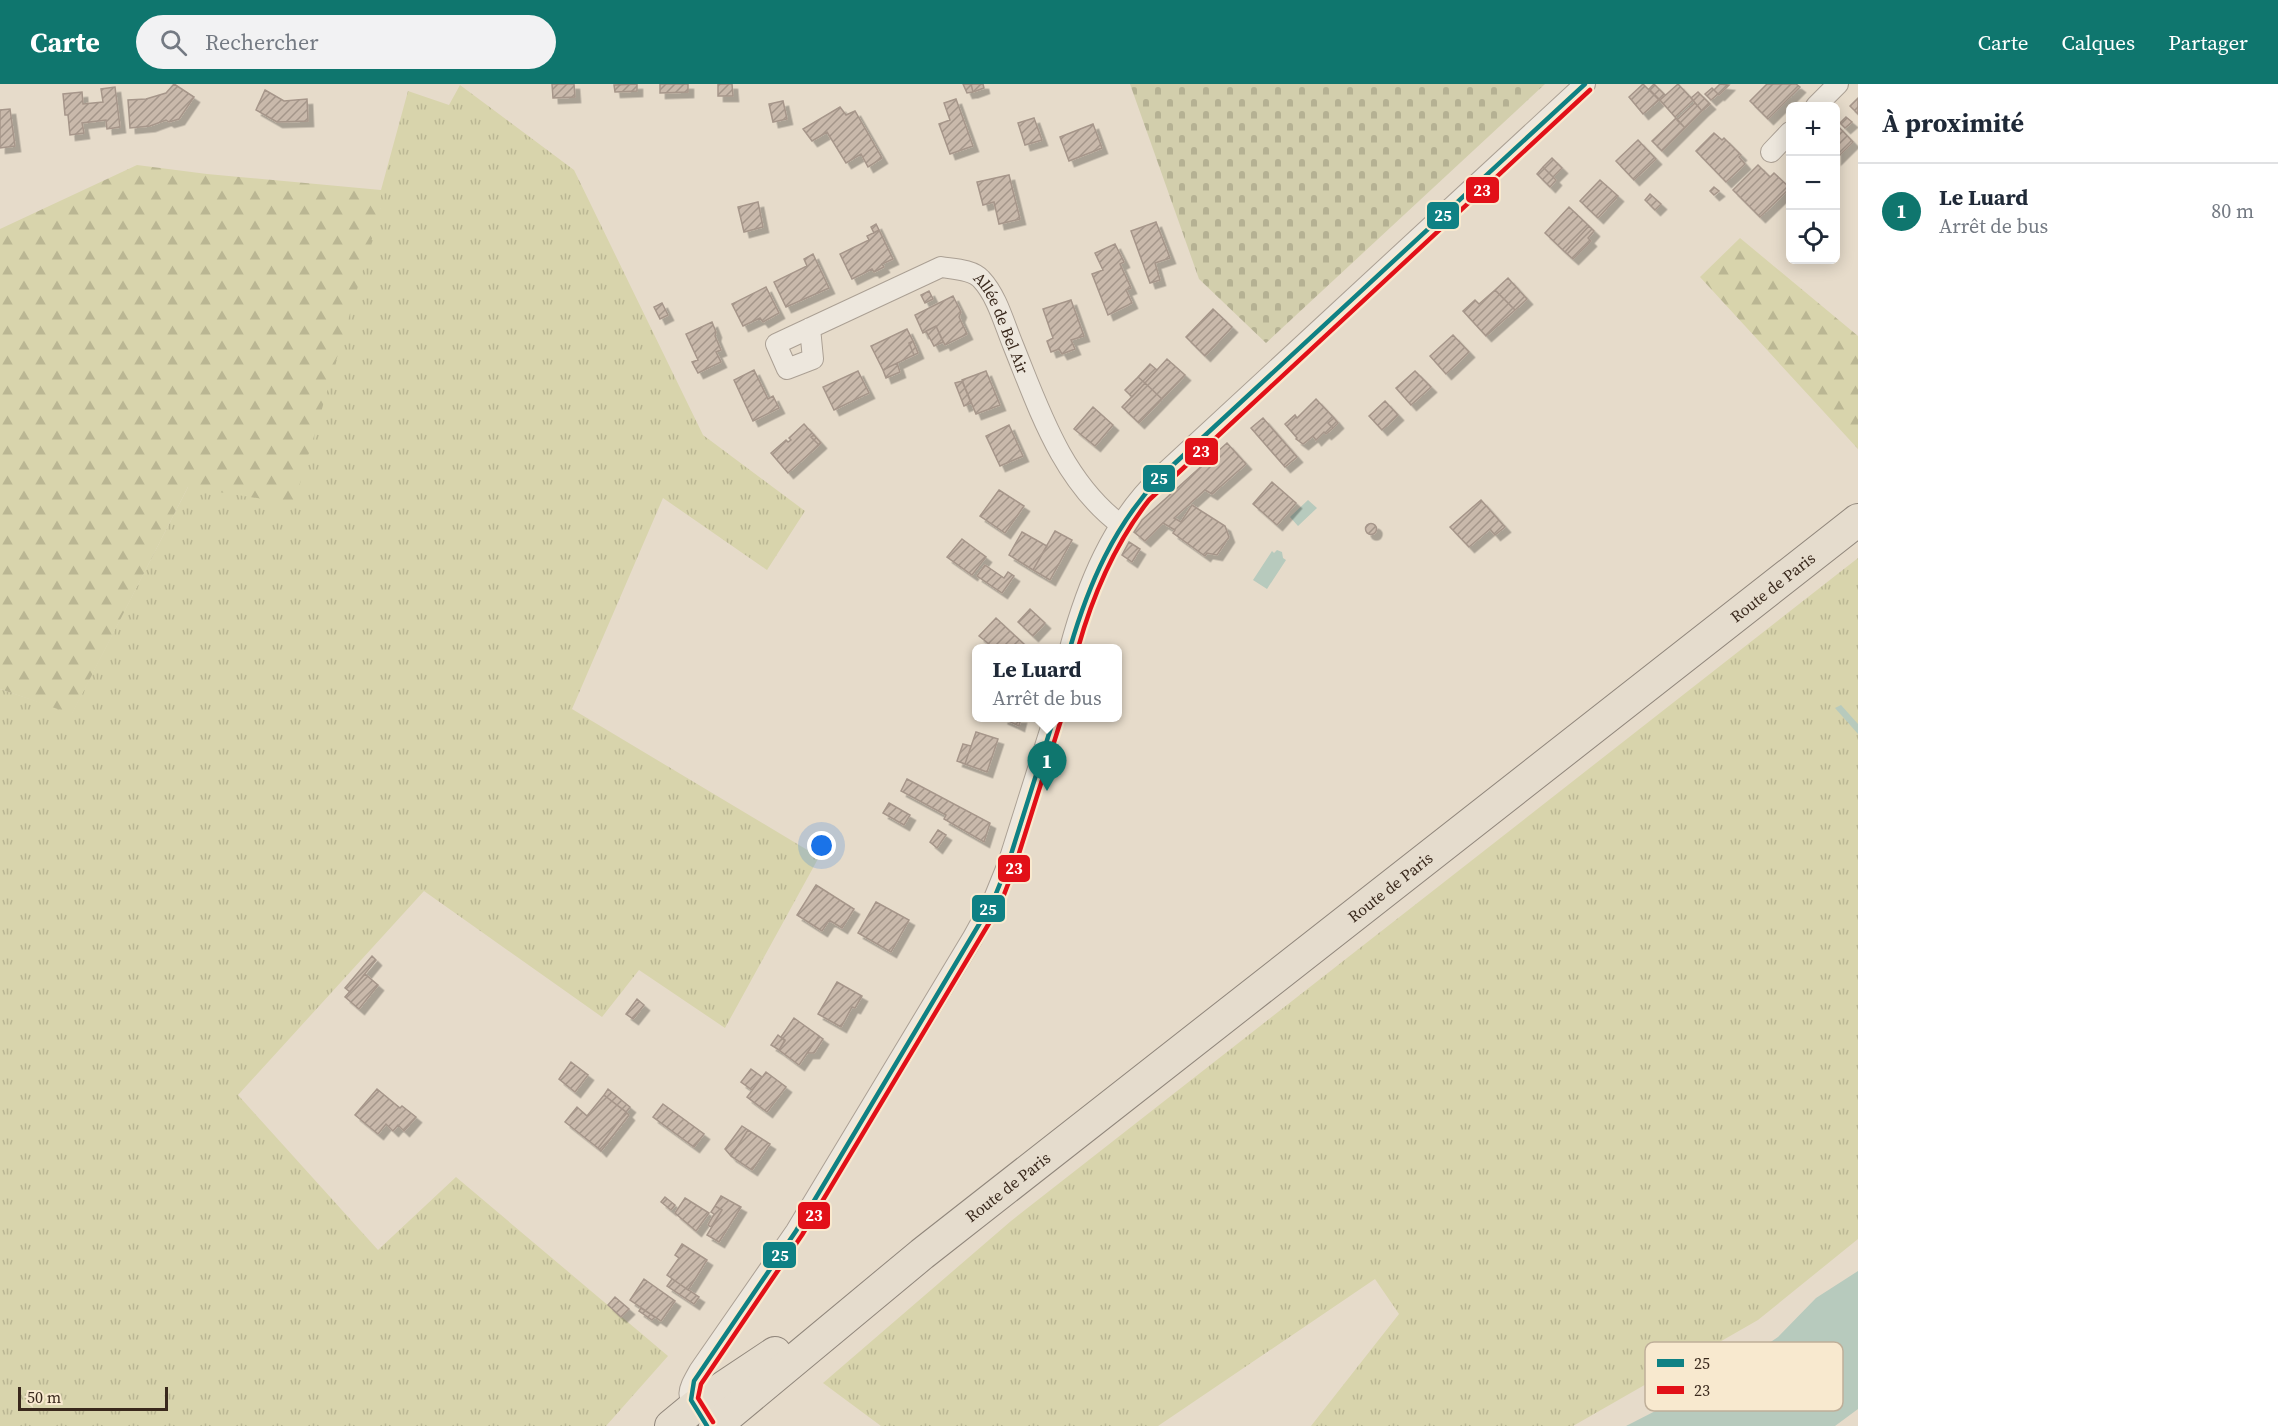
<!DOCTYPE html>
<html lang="fr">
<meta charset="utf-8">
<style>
:root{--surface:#fff;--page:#f2f2f3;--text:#1f2937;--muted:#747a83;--line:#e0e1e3;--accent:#0f766e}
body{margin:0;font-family:"Source Serif 4",serif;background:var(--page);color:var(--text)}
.controls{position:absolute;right:18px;top:18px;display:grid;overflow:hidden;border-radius:9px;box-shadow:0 3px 15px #0003}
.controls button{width:54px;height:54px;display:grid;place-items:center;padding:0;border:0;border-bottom:2px solid var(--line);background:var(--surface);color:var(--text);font:30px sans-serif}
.scale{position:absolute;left:18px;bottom:15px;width:150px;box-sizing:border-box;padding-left:6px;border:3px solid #39281c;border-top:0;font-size:16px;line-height:21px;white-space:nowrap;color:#39281c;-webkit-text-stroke:4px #f8e9cf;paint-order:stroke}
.you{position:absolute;left:822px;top:762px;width:21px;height:21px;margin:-15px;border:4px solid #fff;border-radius:50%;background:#1a73e8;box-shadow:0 0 0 9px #1a73e833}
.badge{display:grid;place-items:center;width:39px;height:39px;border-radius:50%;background:var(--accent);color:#fff;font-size:20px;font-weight:700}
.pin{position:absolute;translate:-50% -50px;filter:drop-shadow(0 2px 3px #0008)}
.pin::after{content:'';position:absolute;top:32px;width:21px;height:18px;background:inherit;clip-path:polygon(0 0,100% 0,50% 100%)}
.popup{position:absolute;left:972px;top:560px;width:150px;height:78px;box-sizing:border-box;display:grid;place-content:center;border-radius:9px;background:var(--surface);filter:drop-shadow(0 2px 4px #0005);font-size:20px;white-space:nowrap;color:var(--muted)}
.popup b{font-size:22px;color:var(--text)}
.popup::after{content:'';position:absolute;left:50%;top:100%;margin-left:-12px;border:12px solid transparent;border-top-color:var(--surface)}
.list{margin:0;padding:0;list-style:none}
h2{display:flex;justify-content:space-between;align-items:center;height:78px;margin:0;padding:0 24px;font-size:26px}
h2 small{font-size:20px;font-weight:400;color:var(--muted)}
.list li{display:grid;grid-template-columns:39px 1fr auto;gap:18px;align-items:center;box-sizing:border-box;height:96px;padding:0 24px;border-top:2px solid var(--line)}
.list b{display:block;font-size:22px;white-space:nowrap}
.list p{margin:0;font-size:20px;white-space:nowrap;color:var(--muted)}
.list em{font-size:20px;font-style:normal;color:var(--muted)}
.icon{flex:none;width:33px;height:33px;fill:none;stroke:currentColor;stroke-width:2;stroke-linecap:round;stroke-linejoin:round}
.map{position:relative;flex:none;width:1858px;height:1342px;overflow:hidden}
header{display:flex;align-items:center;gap:36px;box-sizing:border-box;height:84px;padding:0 30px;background:var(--accent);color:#fff}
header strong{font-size:28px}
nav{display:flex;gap:33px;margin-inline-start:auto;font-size:21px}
.search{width:420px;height:54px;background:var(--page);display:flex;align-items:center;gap:15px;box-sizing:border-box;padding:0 21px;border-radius:33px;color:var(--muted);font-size:22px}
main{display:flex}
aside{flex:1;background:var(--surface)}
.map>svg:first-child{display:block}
</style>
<header>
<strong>Carte</strong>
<div class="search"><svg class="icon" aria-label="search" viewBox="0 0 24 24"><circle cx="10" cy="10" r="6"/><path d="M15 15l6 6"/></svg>Rechercher</div>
<nav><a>Carte</a><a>Calques</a><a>Partager</a></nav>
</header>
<main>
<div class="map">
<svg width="1858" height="1342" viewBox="0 0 1858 1342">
<defs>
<pattern id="grass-tufts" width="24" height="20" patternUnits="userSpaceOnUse" patternTransform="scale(1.5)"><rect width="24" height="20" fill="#d8d4ac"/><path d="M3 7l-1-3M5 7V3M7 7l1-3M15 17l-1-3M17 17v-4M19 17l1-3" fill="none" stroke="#bab693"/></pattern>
<pattern id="forest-firs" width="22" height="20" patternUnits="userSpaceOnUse" patternTransform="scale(1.5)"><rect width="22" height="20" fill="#d8d4ac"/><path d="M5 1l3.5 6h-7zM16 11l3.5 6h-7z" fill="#bab693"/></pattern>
<pattern id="cemetery-stones" width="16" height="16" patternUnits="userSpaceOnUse" patternTransform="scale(1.5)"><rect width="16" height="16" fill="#d2ceac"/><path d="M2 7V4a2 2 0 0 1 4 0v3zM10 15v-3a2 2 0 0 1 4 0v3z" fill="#b5b193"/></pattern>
<pattern id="building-hatch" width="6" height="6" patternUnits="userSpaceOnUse" patternTransform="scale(1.5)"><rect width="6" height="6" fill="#c9b9ab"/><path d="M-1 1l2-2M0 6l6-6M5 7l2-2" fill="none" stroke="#a4968a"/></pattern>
<filter id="shadow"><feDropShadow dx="5.5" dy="5.5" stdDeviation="0" flood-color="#0004"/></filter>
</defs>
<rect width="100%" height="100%" fill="#e6dbca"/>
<path fill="url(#grass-tufts)" d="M460 1 574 86 703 351 805 427 767 486 663 414 572 625 819 773 725 944 639 886 602 933 424 807 238 1011 378 1166 456 1093 668 1272 606 1342H0V605L72 629 188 403 381 124V106L408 7 449 21Z
M1858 474V1155L1758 1236 1573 1342H1311L1399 1230 1375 1195 1158 1342H881L823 1299 1011 1137Z"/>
<path fill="url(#forest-firs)" d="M137 81 207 90 381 106V124L294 420 188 403 72 630 0 605V145Z
M1740 154 1858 252V365L1700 193Z"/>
<path fill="url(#cemetery-stones)" d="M1130 0H1545L1266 259 1199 195Z"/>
<path fill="#b7cabd" d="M1308 416 1317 424 1298 442 1290 433Z
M1277 466 1282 468 1283 474 1286 476 1267 505 1253 496 1272 467 1274 469Z
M1841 621 1858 640V650L1835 624Z
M1858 1187V1325L1835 1342H1626L1712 1298 1778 1253 1816 1214Z"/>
<path fill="url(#building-hatch)" stroke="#a6968a" stroke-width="1.5" filter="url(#shadow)" d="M174 0 194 13 179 35 169 38 166 36 150 42 130 44 128 16 146 15 166 9Z
M552 0H574L575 13 553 14Z
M637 0V7L615 8 614 1Z
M660 0H688V8L660 9Z
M718 0H732L733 12H718Z
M963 0H971L973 8 967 9Z
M971 0H983L984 4 973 8Z
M1643 0 1659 16 1643 30 1629 13Z
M1654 0 1665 11 1660 16 1649 5Z
M1678 0 1693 16 1675 33 1660 16Z
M1720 0 1729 1 1719 11 1714 6Z
M1767 0H1796L1800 3 1768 35 1750 17Z
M115 3 120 43 107 45 106 36 82 39 84 49 70 51 68 31H65L63 10 82 8 83 20 103 18 101 5Z
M1712 4 1718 10 1711 16 1705 10Z
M265 6 284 17 307 15 308 37 277 38 256 26Z
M1698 8 1710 20 1702 27 1691 14Z
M1858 14V30L1850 22Z
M956 15 973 62 950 70 939 40 950 36 944 19Z
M783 17 787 35 773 38 769 20Z
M1695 19 1702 27 1685 44 1677 36Z
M840 23 846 31 855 27 882 74 868 83 861 70 846 79 827 48 812 57 803 45Z
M10 25 15 62 0 64V26Z
M1846 33 1852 38 1845 44 1840 39Z
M1034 34 1042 56 1025 61 1018 39Z
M1676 34 1685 44 1662 67 1652 57Z
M1093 40 1102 64 1069 77 1060 53Z
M1837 41 1853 58 1836 75V42Z
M1714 49 1722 56 1724 54 1741 71 1739 73 1745 80 1726 98 1696 67Z
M1638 56 1656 75 1634 96 1616 77Z
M1552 74 1562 84 1553 93 1543 83Z
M1758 81 1770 93 1774 89 1790 104 1760 133 1733 106Z
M1543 83 1556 96 1550 103 1537 90Z
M1009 91 1020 135 999 140 994 118 983 121 977 98Z
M1600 96 1618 112 1598 134 1580 117Z
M1714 103 1719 107 1714 111 1710 107Z
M1650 110 1661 120 1655 126 1645 116Z
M758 118 763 143 744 148 738 123Z
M1569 123 1589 142 1565 168 1545 149Z
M1156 138 1170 174 1155 179 1160 196 1150 199 1131 147Z
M876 140 879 146 874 149 871 143Z
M1589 142 1594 147 1588 154 1591 157 1573 175 1565 168Z
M879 146 893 175 882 180 884 183 874 188 872 185 852 195 840 170 869 156 867 152Z
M1115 160 1124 178 1120 180 1131 204 1126 206 1132 219 1108 231 1092 190 1103 186 1095 169Z
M813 170 829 204 786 223 774 198 807 182 804 175Z
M1508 194 1527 215 1515 226 1495 206Z
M766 203 779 229 763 238 760 234 743 242 732 220Z
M1495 206 1515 226 1486 252 1463 227 1475 216 1479 220Z
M929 207 933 215 925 219 921 211Z
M953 212 961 228 959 233 967 250 945 261 936 242 923 249 915 231Z
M1071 216 1084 252 1071 256 1075 265 1062 270 1059 265 1051 268 1047 257 1053 254 1043 225Z
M662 219 668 231 660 235 654 223Z
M1213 225 1232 243 1205 272 1186 253Z
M712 238 716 248 715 252 721 266 716 268 721 278 698 289 692 278 698 276 686 250Z
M936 242 943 258 934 262 926 247Z
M907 245 913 257 909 259 914 271 883 286 871 262Z
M1453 251 1469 268 1446 290 1430 272Z
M913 257 918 269 914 271 909 259Z
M1167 275 1185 291 1162 315 1145 299Z
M897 279 900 288 886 294 883 286Z
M1150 280 1157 286 1145 299 1138 293Z
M754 286 768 315 773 312 779 324 753 337 734 296Z
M858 287 869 309 834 326 823 303Z
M986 287 1000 321 976 330 962 296Z
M1415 287 1431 303 1411 321 1396 304Z
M1138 293 1145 299 1132 313 1125 306Z
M962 297 971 319 964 322 955 299Z
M1145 299 1162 315 1139 339 1122 323Z
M1316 315 1334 334 1328 339 1333 344 1326 350 1324 348 1316 356 1313 352 1303 360 1296 355 1297 354 1285 340 1295 331 1297 334Z
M1385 317 1398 331 1382 346 1369 332Z
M1093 323 1113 341 1095 362 1074 345Z
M1263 334 1297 373 1285 383 1251 344Z
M1334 334 1338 339 1333 344 1328 339Z
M804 340 814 351 811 353 819 361 788 389 771 369 786 356 788 358 791 356 789 354Z
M1009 341 1023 372 1000 382 986 352Z
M814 351 821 359 819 361 811 353Z
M1227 359 1246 380 1212 410 1205 406 1174 434 1181 438 1192 421 1225 442 1229 453 1217 471 1207 469 1205 472 1173 449 1175 446 1163 439 1145 457 1134 448 1142 436Z
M1272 398 1296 419 1277 441 1253 420Z
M999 406 1024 422 1005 449 980 432Z
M1481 416 1505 443 1495 451 1490 445 1469 463 1450 443Z
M1365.5 445a5.5 5.5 0 1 1 11 0a5.5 5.5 0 1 1-11 0Z
M1055 447 1072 456 1050 496 1033 486Z
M1022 448 1047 462 1033 486 1009 471Z
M962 455 986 473 972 491 947 473Z
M1129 458 1140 465 1132 478 1122 471Z
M985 481 1004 494 1008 488 1014 492 1002 509 977 492Z
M1030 525 1045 539 1033 552 1018 538Z
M996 534 1024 560 1021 564H994L979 552Z
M1002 634H1021L1019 642Z
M976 648 998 655 987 688 965 680Z
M963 660 971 662 965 680 957 677Z
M907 695 990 739 984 758 944 735 946 731 901 707Z
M889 719 910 731 904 741 883 729Z
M938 746 946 751 937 764 930 758Z
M816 801 854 825 842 844 829 836 822 847 797 831Z
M876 818 909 836 891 868 858 849Z
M372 872 376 876 350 908 345 904Z
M365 890 378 901 359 925 345 913Z
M837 898 862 912 855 924 852 923 841 943 818 930Z
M637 915 644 921 633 935 626 930Z
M794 934 819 952 799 981 779 966 785 956 781 953Z
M778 951 785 957 779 966 771 961Z
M819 952 823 955 814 969H807Z
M571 978 588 991 575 1008 559 995Z
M751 985 762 993 752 1006 741 998Z
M766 988 786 1003 767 1028 747 1013Z
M377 1005 400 1024 402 1022 416 1033 404 1047 398 1041 393 1047 386 1040 378 1050 355 1031Z
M608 1005 630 1023 626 1028 604 1011Z
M604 1011 626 1028 598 1064 565 1038 577 1023 587 1032Z
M663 1020 704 1050 694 1063 653 1033Z
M626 1028 629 1031 601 1067 598 1064Z
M742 1042 748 1046 731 1072 725 1065Z
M748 1046 770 1060 752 1086 731 1072Z
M721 1112 741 1123 719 1158 707 1151 722 1126 715 1122Z
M665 1113 675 1121 671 1126 661 1118Z
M685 1114 709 1129 696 1147 675 1129Z
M715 1122 722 1126 711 1143 708 1141 714 1130 711 1128Z
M682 1160 707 1176 688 1206 667 1191 679 1174 675 1171Z
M644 1195 675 1217 661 1237 630 1216Z
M672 1195 699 1213 694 1220 667 1202Z
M615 1213 629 1225 621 1233 608 1221Z
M641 1224 655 1233 652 1236 639 1227Z"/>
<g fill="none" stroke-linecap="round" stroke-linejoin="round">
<g stroke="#aba094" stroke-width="22">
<g id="street">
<path d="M1816 22 1838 0"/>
<path d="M1771 68 1790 48"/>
<path id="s1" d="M810 244 813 275 787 285 776 260 941 183C953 185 972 185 981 195 997 212 1004 239 1013 261 1039 325 1062 397 1121 441"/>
<path d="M1070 564C1087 501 1112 439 1160 393L1585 0"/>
<path d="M698 1329C685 1310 688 1307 699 1287L796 1147 972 855 993 817 1008 780 1054 634"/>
</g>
</g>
<g stroke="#90867b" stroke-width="34">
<g id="primary">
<path d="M671 1342 694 1323 775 1269"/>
<path id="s2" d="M715 1342 922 1170 1858 436"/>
</g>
</g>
<use href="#street" stroke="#ede7dd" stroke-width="20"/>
<use href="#primary" stroke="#e5dccd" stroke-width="32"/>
<g stroke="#f8e9cf" stroke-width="9">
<path id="bus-1" d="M1070 564C1089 499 1114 442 1160 393L1585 0
M707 1342 691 1316 694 1297 796 1147 993 817 1008 780 1054 634"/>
</g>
<g stroke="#f8e9cf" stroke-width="9">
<path id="bus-2" d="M1078 564C1093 510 1114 461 1149 416L1590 6
M713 1338 698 1314 701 1300 802 1151 1000 821 1015 782 1061 636"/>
</g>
<use href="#bus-1" stroke="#0f8184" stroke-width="4.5"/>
<use href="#bus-2" stroke="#e21018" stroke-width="4.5"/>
</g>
<g text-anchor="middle" stroke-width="4.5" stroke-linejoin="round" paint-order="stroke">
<g font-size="16" fill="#39281c" stroke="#f8e9cf">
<text dy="6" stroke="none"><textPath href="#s1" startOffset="360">Allée de Bel Air</textPath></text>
<text dy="6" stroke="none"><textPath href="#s2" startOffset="1350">Route de Paris</textPath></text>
<text dy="6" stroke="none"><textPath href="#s2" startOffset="864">Route de Paris</textPath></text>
<text dy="6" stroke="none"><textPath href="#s2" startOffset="378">Route de Paris</textPath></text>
</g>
</g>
<rect x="1645" y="1258" width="198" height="69" rx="9" fill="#f8e9cf" stroke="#bfaf99" stroke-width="1.5"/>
<rect x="1657" y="1275" width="27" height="8" fill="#0f8184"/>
<rect x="1657" y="1302" width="27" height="8" fill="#e21018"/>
<g font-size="16" fill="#39281c">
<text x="1694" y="1285">25</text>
<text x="1694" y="1312">23</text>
</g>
<g stroke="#f8e9cf" stroke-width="2">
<rect x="1465" y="92" width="35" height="28" rx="6" fill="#e21018"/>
<rect x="1426" y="117" width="34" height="29" rx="6" fill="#0f8184"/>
<rect x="1184" y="353" width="35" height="29" rx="6" fill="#e21018"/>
<rect x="1142" y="380" width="34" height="29" rx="6" fill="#0f8184"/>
<rect x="997" y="770" width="34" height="29" rx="6" fill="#e21018"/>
<rect x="971" y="810" width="35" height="29" rx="6" fill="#0f8184"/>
<rect x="797" y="1117" width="34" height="29" rx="6" fill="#e21018"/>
<rect x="762" y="1157" width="35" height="28" rx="6" fill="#0f8184"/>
</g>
<g font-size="16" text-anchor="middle" font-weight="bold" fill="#fff">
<text x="1482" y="112">23</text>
<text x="1443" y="137">25</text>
<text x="1201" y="373">23</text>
<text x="1159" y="400">25</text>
<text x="1014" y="790">23</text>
<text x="988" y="831">25</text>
<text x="814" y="1137">23</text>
<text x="780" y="1177">25</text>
</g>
</svg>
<div class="controls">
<button>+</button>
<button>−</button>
<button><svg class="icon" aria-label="locate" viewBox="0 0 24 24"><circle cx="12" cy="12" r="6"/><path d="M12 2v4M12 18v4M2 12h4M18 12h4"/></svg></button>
</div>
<div class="scale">50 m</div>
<div class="you"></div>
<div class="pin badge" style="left:1047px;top:707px">1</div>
<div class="popup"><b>Le Luard</b>Arrêt de bus</div>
</div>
<aside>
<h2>À proximité<small></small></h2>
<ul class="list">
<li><span class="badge">1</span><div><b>Le Luard</b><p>Arrêt de bus</p></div><em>80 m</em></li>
</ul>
</aside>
</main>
